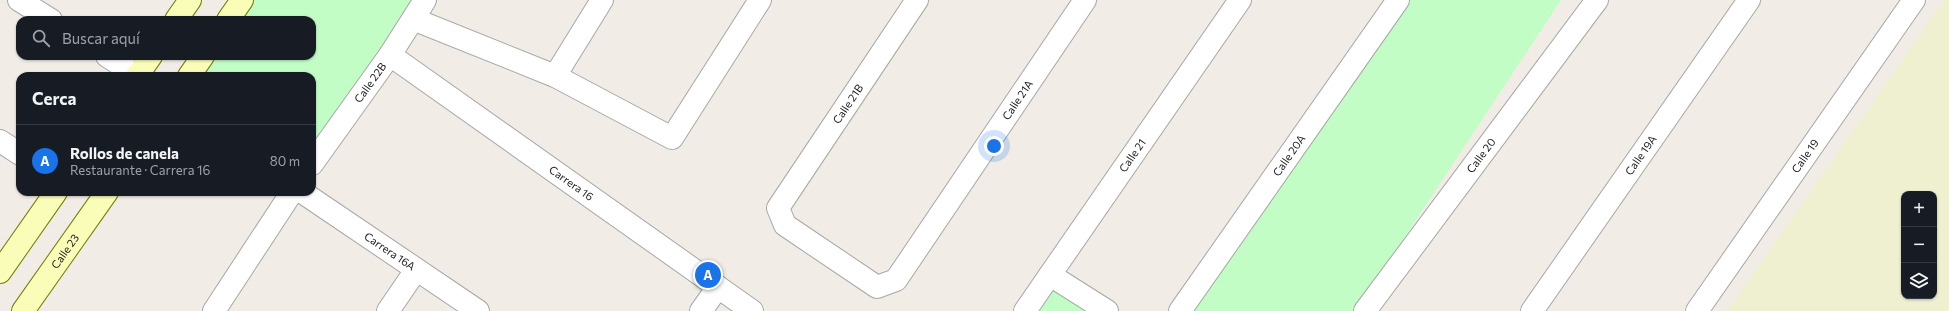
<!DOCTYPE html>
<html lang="es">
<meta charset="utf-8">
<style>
:root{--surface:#171b24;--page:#242831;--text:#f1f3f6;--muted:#9ea1a6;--line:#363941;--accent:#1a73e8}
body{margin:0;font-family:Commissioner,sans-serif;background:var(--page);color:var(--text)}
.controls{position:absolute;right:12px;bottom:12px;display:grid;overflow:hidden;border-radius:8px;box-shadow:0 1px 3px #0004}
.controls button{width:36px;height:36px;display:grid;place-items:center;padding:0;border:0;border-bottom:1px solid var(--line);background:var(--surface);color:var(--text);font:20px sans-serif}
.you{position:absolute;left:994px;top:146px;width:14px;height:14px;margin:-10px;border:3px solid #fff;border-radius:50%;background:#1a73e8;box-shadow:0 0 0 6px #1a73e833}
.badge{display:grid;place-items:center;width:26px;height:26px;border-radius:50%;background:var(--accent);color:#fff;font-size:13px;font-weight:700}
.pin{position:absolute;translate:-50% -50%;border:2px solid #fff;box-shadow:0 1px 4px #0006}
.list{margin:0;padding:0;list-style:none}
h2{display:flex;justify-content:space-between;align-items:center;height:52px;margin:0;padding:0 16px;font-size:17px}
h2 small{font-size:13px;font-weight:400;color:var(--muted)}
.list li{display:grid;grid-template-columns:26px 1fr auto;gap:12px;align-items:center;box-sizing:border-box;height:72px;padding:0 16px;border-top:1px solid var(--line)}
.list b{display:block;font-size:15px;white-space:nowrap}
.list p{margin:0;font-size:13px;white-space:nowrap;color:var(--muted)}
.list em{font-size:13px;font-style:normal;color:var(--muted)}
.icon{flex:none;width:22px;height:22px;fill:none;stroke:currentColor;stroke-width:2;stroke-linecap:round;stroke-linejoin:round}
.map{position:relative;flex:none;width:1949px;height:311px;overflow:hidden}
.search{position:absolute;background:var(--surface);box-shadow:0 1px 3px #0004;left:16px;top:16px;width:300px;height:44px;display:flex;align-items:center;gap:10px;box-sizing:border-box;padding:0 14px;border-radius:12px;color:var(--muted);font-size:15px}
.panel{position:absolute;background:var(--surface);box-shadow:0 1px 3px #0004;left:16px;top:72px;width:300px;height:124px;border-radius:12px}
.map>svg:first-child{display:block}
</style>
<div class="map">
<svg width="1949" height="311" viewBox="0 0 1949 311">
<rect width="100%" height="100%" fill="#f1ede6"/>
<path fill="#eef0d0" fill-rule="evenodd" d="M1944 0H1949V311H1727ZM1904 194H1934V296H1904Z"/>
<path fill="#c1fdc5" d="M242 0H422L312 163V76H189L203 56H312V20H228Z
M1405 0H1561L1356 311H1181Z
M1050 275 1107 311H1025Z"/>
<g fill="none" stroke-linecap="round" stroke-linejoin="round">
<g stroke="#a7a7a7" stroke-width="24">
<g id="street">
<path d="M19 0 51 20"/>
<path id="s1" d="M917 0 778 208 785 225 877 287 896 280 1085 0"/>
<path d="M413 19 555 76 672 138 760 0"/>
<path id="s2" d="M390 55 752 311"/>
<path d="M107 56 138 76"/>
<path d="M555 76 602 0"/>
<path d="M0 141 20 154"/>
<path id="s3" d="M312 164 390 55 425 0"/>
<path id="s4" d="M302 192 478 311"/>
<path d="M1050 275 1107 311"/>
<path d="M214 311 292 192"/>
<path d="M388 311 416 270"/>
<path d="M701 311 718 287"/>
<path id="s5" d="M1025 311 1240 0"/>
<path id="s6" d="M1180 311 1398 0"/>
<path id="s7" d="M1365 311 1597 0"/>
<path id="s8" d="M1532 311 1749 0"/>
<path id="s9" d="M1697 311 1914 0"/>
</g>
</g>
<g stroke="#707d00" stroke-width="24">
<g id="secondary">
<path d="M176 20 190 0"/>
<path d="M228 20 242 0"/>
<path d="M137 76 151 56"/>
<path d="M189 76 203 56"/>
<path d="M0 272 56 192"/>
<path id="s10" d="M23 311 107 192"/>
</g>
</g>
<use href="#street" stroke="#fff" stroke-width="22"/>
<use href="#secondary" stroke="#fafdb7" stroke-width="22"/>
</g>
<g text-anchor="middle" stroke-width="3.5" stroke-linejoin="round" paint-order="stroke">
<g font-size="11" fill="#202020" stroke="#fff">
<text dy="4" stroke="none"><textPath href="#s3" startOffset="100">Calle 22B</textPath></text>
<text dy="4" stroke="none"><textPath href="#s1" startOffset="617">Calle 21A</textPath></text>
<text transform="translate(848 104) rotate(-56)" y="4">Calle 21B</text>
<text dy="4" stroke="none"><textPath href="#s5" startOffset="189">Calle 21</textPath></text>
<text dy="4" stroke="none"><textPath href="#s6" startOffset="190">Calle 20A</textPath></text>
<text dy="4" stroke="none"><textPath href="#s7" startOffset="194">Calle 20</textPath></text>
<text dy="4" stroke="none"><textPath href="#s8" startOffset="190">Calle 19A</textPath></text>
<text dy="4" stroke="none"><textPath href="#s9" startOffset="189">Calle 19</textPath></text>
<text dy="4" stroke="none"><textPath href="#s2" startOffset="222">Carrera 16</textPath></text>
<text dy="4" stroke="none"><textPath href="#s10" startOffset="73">Calle 23</textPath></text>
<text dy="4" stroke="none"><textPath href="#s4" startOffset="106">Carrera 16A</textPath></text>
</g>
</g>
</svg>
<div class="controls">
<button>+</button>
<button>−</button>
<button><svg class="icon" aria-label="layers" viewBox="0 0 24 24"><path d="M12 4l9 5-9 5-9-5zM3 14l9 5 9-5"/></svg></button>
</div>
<div class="you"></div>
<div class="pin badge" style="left:708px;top:275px">A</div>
<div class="search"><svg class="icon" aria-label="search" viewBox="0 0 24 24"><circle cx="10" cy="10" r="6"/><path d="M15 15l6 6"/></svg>Buscar aquí</div>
<section class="panel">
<h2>Cerca<small></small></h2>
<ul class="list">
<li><span class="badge">A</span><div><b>Rollos de canela</b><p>Restaurante · Carrera 16</p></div><em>80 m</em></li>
</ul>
</section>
</div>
